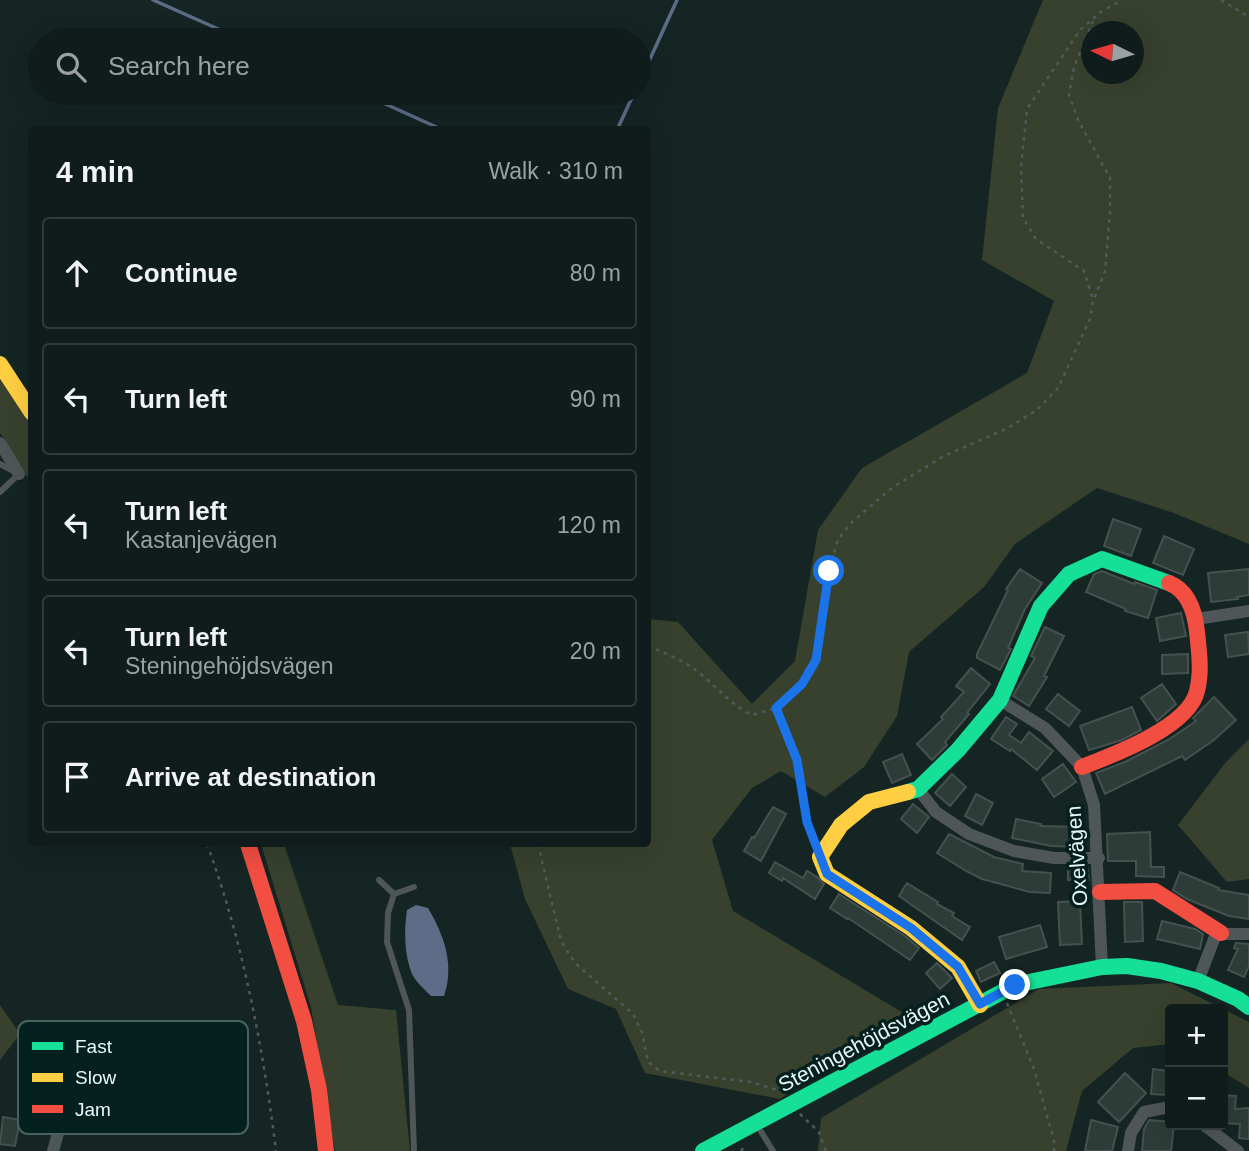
<!DOCTYPE html>
<meta charset="utf-8">
<style>
:root{--surface:#0f1c1b;--page:#182524;--text:#f1f3f6;--muted:#9ba1a3;--line:#2f3a3a}
body{margin:0;font-family:Helvetica,sans-serif;background:var(--page);color:var(--text)}
.controls{position:absolute;right:21px;bottom:21px;display:grid;overflow:hidden;border-radius:7px;box-shadow:0 7px 28px #0002}
.controls button{width:63px;height:63px;display:grid;place-items:center;padding:0;border:0;border-bottom:2px solid var(--line);background:var(--surface);color:var(--text);font:35px sans-serif}
.compass{position:absolute;left:1081px;top:21px;width:63px;height:63px;border-radius:50%;background:var(--surface);box-shadow:0 7px 28px #0002;rotate:275deg}
.stop{position:absolute;width:21px;height:21px;margin:-16px;border:5px solid #1a73e8;border-radius:50%;background:#fff}
.stop.end{background:#1a73e8;border-color:#fff;box-shadow:0 2px 7px #0008}
.list{margin:0;padding:0;list-style:none}
h2{display:flex;justify-content:space-between;align-items:center;height:91px;margin:0;padding:0 28px;font-size:30px}
h2 small{font-size:23px;font-weight:400;color:var(--muted)}
.list li{display:grid;grid-template-columns:46px 1fr auto;gap:21px;align-items:center;box-sizing:border-box;height:112px;margin:0 14px 14px;padding:0 14px;border:2px solid var(--line);border-radius:7px}
.list b{display:block;font-size:26px;white-space:nowrap}
.list p{margin:0;font-size:23px;white-space:nowrap;color:var(--muted)}
.list em{font-size:23px;font-style:normal;color:var(--muted)}
.icon{flex:none;width:38px;height:38px;fill:none;stroke:currentColor;stroke-width:2;stroke-linecap:round;stroke-linejoin:round}
.map{position:relative;flex:none;width:1249px;height:1151px;overflow:hidden}
.search{position:absolute;background:var(--surface);box-shadow:0 7px 28px #0002;left:28px;top:28px;width:623px;height:77px;display:flex;align-items:center;gap:18px;box-sizing:border-box;padding:0 24px;border-radius:38px;color:var(--muted);font-size:26px}
.panel{position:absolute;background:var(--surface);box-shadow:0 7px 28px #0002;left:28px;top:126px;width:623px;height:721px;border-radius:7px}
.map>svg:first-child{display:block}
</style>
<div class="map">
<svg width="1249" height="1151" viewBox="0 0 1249 1151">
<rect width="100%" height="100%" fill="#142524"/>
<path fill="#38412e" fill-rule="evenodd" d="M1043 0H1249V544L1174 513 1097 488 1015 544 984 587 909 652 897 716 864 767 825 797 781 771 752 788 712 840 733 911 905 1014 780 1099 645 1073 616 1009 568 989 525 899 510 844H648V619L678 622 752 704 795 661 818 530 862 468 1027 373 1054 301 982 260 998 108ZM1092 32H1134V74H1092Z
M0 377 31 425V483L0 433Z
M1249 739V879L1227 882 1178 825 1226 762Z
M261 844H284L338 1005 396 1010 410 1151H335L311 1007Z
M1171 983 1249 1022V1088L1223 1072V1009H1170V1044L1133 1048 1082 1091 1066 1151H818L821 1118 1039 989Z
M0 1005 20 1034 0 1060Z"/>
<path fill="#5d6d87" d="M416 905 428 908C444 935 455 965 444 996H431C425 990 416 982 412 974 404 954 404 930 407 910Z"/>
<g fill="none" stroke-linecap="round" stroke-linejoin="round">
<path stroke="#5d6d87" stroke-width="3.5" d="M153 0 243 40
M639 83 677 0
M361 93 443 130
M617 130 634 93"/>
</g>
<path fill="#2d3c37" stroke="#45514e" stroke-width="2" d="M1113 519 1141 529 1131 556 1104 546Z
M1164 536 1194 549 1183 575 1153 563Z
M1020 569 1042 583 1025 609 1008 648 1011 649 1000 670 977 658V654L1008 590 1006 589Z
M1249 569V595L1237 597 1238 599 1211 602 1208 573Z
M1102 571 1134 584 1135 582 1157 590 1148 618 1125 611 1126 609 1086 592 1094 574Z
M1181 613 1186 636 1160 641 1156 618Z
M1045 627 1064 636 1044 676 1047 677 1029 706 1013 696 1035 658 1031 656Z
M1248 632 1249 654 1228 657 1225 635Z
M1188 654V673L1162 674V655Z
M971 668 990 684 967 713 969 714 945 742 947 745 932 760 917 744 943 719 941 717 964 692 956 686Z
M1162 684 1176 704 1157 721 1141 698Z
M1058 694 1080 711 1069 726 1046 709Z
M1214 697 1236 720 1214 740 1185 760 1182 756 1105 794 1096 773 1125 762 1168 740 1196 721 1193 718Z
M1132 707 1141 730 1122 740 1089 750 1080 726Z
M1006 717 1017 724 1009 735 1021 743 1029 732 1053 751 1037 770 1011 749 1010 751 991 739Z
M902 754 911 775 892 783 883 762Z
M1063 764 1076 782 1054 797 1042 779Z
M952 774 966 787 950 806 935 793Z
M976 794 993 803 982 825 965 816Z
M913 804 929 817 917 833 901 819Z
M773 807 786 814 761 861 744 851 752 837 754 838Z
M1016 819 1041 824V826L1079 827V847L1051 846 1012 838Z
M1150 832 1151 867H1164V877L1136 876V861H1108L1107 834Z
M949 834 994 857 1023 864 1022 871 1051 873 1050 893 1030 892 982 879 966 871 937 853Z
M775 862 803 878 807 871 817 877 824 884 815 899 783 878 782 881 769 873Z
M1068 869 1088 870 1089 880H1068Z
M1180 872 1219 888 1218 890 1249 895V919L1229 916 1187 899 1173 890Z
M907 883 938 902 937 904 954 913 952 916 970 927 962 940 899 896Z
M839 894 905 936 919 948 910 960 848 918 847 919 830 908Z
M1080 901 1082 944 1060 945 1058 902Z
M1124 902H1142L1143 941 1125 942Z
M1162 921 1195 929 1203 934 1200 949 1157 939Z
M1040 925 1047 947 1006 959 999 937Z
M1236 943 1249 944V966L1244 977 1228 970 1238 949 1234 948Z
M994 962 1000 973 981 982 976 971Z
M937 963 952 978 940 989 926 973Z
M1153 1069 1169 1071 1167 1095 1151 1094Z
M1125 1073 1146 1093 1119 1122 1098 1102Z
M1223 1095 1236 1096 1235 1109 1249 1108V1139L1239 1138 1240 1124 1223 1123Z
M3 1117 20 1120 15 1146 0 1144Z
M1091 1120 1118 1127 1112 1151H1085Z
M1149 1120 1170 1122V1125H1174L1171 1151H1142L1144 1129Z"/>
<g fill="none" stroke-linecap="round" stroke-linejoin="round">
<path stroke="#525a5b" stroke-width="2.5" stroke-dasharray="3.5 5" stroke-linecap="butt" d="M1221 0 1249 17
M1093 21 1074 67 1069 95 1078 120 1110 178V212L1105 271 1094 299
M648 646C667 654 685 661 701 674 718 689 732 705 752 715L776 708 801 684 816 660 829 571 838 539 852 522 893 487 944 456 1006 429 1037 410 1058 388 1090 319 1093 300 1084 271 1036 239 1023 218 1021 167 1027 109 1080 30 1102 11 1122 0
M776 708 797 760 807 822 815 842
M207 844C243 942 263 1047 276 1151
M538 844 561 941 575 963 633 1014 642 1032 648 1062 660 1071 751 1082 784 1092
M1007 1003 1034 1069 1054 1141V1151
M800 1114 819 1132 826 1151
M741 1151 746 1144"/>
<path stroke="#4f5658" stroke-width="6" d="M0 464 19 474 0 492
M379 880 394 894
M414 887 394 894 388 913 387 942 409 1010 414 1151
M757 1125 773 1151"/>
<path stroke="#4f5658" stroke-width="12" d="M0 443 19 474
M1196 619 1249 611
M1000 700 1045 728 1082 767 1094 805 1102 967
M918 789 936 812 969 834 1014 851 1054 858H1099
M1198 981 1216 934H1249
M1204 1125 1238 1151
M53 1151 60 1126
M1128 1151 1131 1133 1144 1112 1170 1107"/>
<path stroke="#16e098" stroke-width="16" d="M908 792 918 789 958 750 1000 700 1041 606 1069 574 1102 559 1169 583
M703 1151 1015 985 1102 967 1127 966 1161 971 1198 981 1238 999 1249 1007"/>
<path stroke="#ffcf43" stroke-width="16" d="M0 364 32 413
M908 792 869 802 841 825 820 857 827 874 911 928 958 967 980 1005"/>
<path stroke="#f24e42" stroke-width="16" d="M1082 767C1113 755 1189 727 1197 691 1202 672 1199 651 1197 632 1195 612 1189 591 1169 583
M248 844 304 1021 319 1090 326 1151
M1100 892 1155 891 1221 933"/>
</g>
<g fill="none" stroke-linecap="round" stroke-linejoin="round">
<path stroke="#1a73e8" stroke-width="9" d="M829 571 816 660 802 684 776 708 797 760 807 822 827 874 911 928 958 967 980 1004 1015 985"/>
</g>
<g text-anchor="middle" stroke-width="7" stroke-linejoin="round" paint-order="stroke">
<g font-size="21" fill="#e8f8f7" stroke="#042120">
<text transform="translate(1077 856) rotate(-94)" y="7">Oxelvägen</text>
<text transform="translate(864 1042) rotate(-28)" y="7">Steningehöjdsvägen</text>
</g>
</g>
<rect x="18" y="1021" width="230" height="113" rx="10" fill="#042120" stroke="#486260" stroke-width="2"/>
<rect x="32" y="1042" width="31" height="8" fill="#16e098"/>
<rect x="32" y="1073" width="31" height="9" fill="#ffcf43"/>
<rect x="32" y="1105" width="31" height="8" fill="#f24e42"/>
<g font-size="19" fill="#e8f8f7">
<text x="75" y="1053">Fast</text>
<text x="75" y="1084">Slow</text>
<text x="75" y="1116">Jam</text>
</g>
</svg>
<div class="controls">
<button>+</button>
<button>−</button>
</div>
<svg class="compass" viewBox="-18 -18 36 36"><path d="M0-13l5 13h-10z" fill="#e53935"/><path d="M0 13l5-13h-10z" fill="#9ba1a3"/></svg>
<div class="stop" style="left:829px;top:571px"></div>
<div class="stop end" style="left:1015px;top:985px"></div>
<div class="search"><svg class="icon" aria-label="search" viewBox="0 0 24 24"><circle cx="10" cy="10" r="6"/><path d="M15 15l6 6"/></svg>Search here</div>
<section class="panel">
<h2>4 min<small>Walk · 310 m</small></h2>
<ul class="list">
<li><svg class="icon" aria-label="ahead" viewBox="0 0 24 24"><path d="M12 20V5M6 11l6-6 6 6"/></svg><div><b>Continue</b></div><em>80 m</em></li>
<li><svg class="icon" aria-label="left" viewBox="0 0 24 24"><path d="M17 20v-9H6M10 6l-5 5 5 5"/></svg><div><b>Turn left</b></div><em>90 m</em></li>
<li><svg class="icon" aria-label="left" viewBox="0 0 24 24"><path d="M17 20v-9H6M10 6l-5 5 5 5"/></svg><div><b>Turn left</b><p>Kastanjevägen</p></div><em>120 m</em></li>
<li><svg class="icon" aria-label="left" viewBox="0 0 24 24"><path d="M17 20v-9H6M10 6l-5 5 5 5"/></svg><div><b>Turn left</b><p>Steningehöjdsvägen</p></div><em>20 m</em></li>
<li><svg class="icon" aria-label="arrive" viewBox="0 0 24 24"><path d="M6 21V4h12l-3 4 3 4H6"/></svg><div><b>Arrive at destination</b></div></li>
</ul>
</section>
</div>
